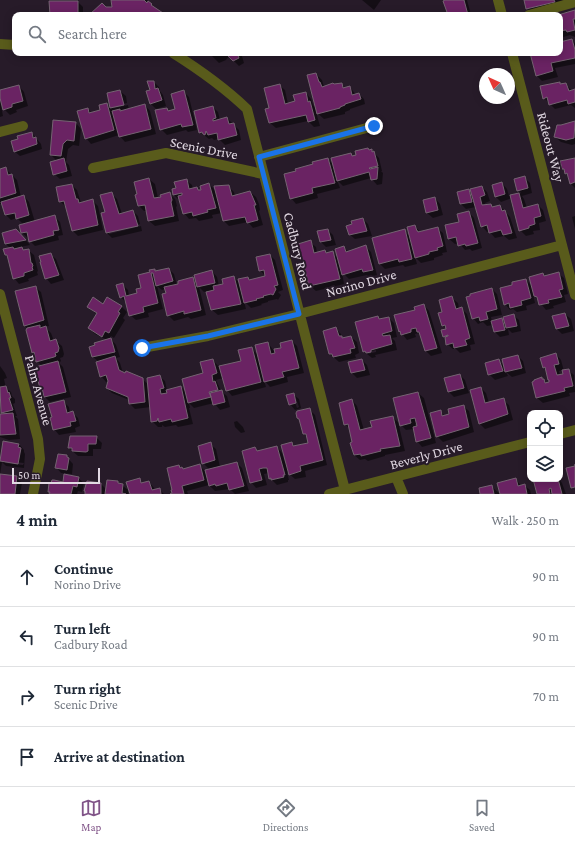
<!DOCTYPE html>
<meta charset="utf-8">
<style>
:root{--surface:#fff;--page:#f2f2f3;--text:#1f2937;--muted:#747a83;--line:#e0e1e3;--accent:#805488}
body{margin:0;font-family:"Crimson Pro",serif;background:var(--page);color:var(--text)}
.controls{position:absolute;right:12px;bottom:12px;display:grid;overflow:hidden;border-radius:8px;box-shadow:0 2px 10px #0003}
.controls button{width:36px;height:36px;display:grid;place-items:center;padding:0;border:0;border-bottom:1px solid var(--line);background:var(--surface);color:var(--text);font:20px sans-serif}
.compass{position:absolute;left:479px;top:68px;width:36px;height:36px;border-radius:50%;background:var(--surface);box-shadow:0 2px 10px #0003;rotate:315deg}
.scale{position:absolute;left:12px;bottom:10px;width:88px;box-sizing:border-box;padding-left:4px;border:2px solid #e2d9e3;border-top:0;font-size:11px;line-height:14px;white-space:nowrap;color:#e2d9e3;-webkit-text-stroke:3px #271b29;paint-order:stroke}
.stop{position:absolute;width:12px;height:12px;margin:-9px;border:3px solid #1a73e8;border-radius:50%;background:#fff}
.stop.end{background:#1a73e8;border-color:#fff;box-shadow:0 1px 4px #0008}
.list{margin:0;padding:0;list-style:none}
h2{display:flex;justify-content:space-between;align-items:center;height:52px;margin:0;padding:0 16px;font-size:17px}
h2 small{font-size:13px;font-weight:400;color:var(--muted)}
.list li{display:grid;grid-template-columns:26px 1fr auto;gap:12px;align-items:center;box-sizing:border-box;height:60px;padding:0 16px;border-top:1px solid var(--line)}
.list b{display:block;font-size:15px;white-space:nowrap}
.list p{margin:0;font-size:13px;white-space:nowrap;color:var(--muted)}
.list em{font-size:13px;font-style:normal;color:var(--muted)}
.icon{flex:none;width:22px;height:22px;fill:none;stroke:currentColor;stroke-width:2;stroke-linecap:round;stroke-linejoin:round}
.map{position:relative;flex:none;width:575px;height:494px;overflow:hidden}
.search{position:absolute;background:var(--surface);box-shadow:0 2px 10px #0003;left:12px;right:12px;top:12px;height:44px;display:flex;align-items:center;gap:10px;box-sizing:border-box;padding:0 14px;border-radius:8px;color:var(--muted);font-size:15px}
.sheet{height:292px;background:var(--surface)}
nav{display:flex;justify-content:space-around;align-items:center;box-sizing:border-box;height:56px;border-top:1px solid var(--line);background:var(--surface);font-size:11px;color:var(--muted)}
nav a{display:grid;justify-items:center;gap:2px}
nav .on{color:var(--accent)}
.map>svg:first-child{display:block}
</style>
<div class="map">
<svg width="575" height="494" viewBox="0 0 575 494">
<rect width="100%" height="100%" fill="#271b29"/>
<path fill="#0007" fill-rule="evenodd" d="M117 0H147L156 10 163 15H90L106 8H113Z
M362 0H381L374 10Z
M448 0H467L471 15H449Z
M525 0H563L559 5 533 14 527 8Z
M78 2 83 7V15H51Z
M575 11V37L570 35 560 38V15Z
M332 13 334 15H324Z
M572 40 575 43V64L555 68 558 77 542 81 536 75 531 53H560V43Z
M206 53H241L244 63 239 66 229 56 226 60 219 63 212 56Z
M316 74 322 80 324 87 341 84 346 88 350 87 356 95 359 94 364 99 365 104 350 109V110L345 112V114L324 119 316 112 320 126 314 127 308 121 276 128 270 123 271 109 279 85 285 90 288 104 296 102 306 93 311 99 313 105 317 109Z
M154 82 159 87 160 91 163 95 166 106 156 109 150 103Z
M559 83 562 85 566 84 572 91 575 90V108L571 105 555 109 544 98Z
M19 86 24 92 28 106 16 110 17 112 10 115 4 109 1 99H0V90Z
M120 91 126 96 127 103 114 106V108L128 105 129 110 145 105 150 111 156 134 125 142 119 135 91 144 86 138 88 109 92 113 101 111 106 104 112 109 108 94Z
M183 91 189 97 197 130 188 132 186 130 167 135 161 129 166 109 169 112 177 110Z
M0 100 3 116 0 117Z
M213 107 218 112 220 120 227 118 239 130 241 140 225 145 219 139 214 140 212 138 209 139 200 132Z
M575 122V144L572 145 561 142 555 137 561 126Z
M76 123 81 129 79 146 73 145 68 149 66 162 69 165 72 176 60 179 54 174 57 161 51 155Z
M32 133 41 144 42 149 20 156 14 151 19 140Z
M368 149 370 150H371L379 158 382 171H381L383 173 382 184 377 185 371 178 343 186 337 180 340 188 317 194 318 198 296 204 291 198 328 159 334 165 351 154 354 157Z
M575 158V188L571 184 569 176 563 169 561 162Z
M6 169 17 180 21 197 24 196 29 202 35 222 54 216 60 222 63 235 58 236 59 240 35 246 30 241 29 238H28L22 233 24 225 17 218 11 220 6 215 2 204H0V170Z
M524 177 530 183 532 193 522 196 524 199 527 208 538 205 543 210 546 221 539 223 540 230 533 231 534 234 526 236 520 230 512 198 501 202 495 196 502 183 507 189 509 196 521 193 518 190Z
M149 179 155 184 158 198 170 194 175 199 173 190 177 189 186 180 192 185 193 189 197 188 199 191 209 184 216 191 228 186 234 192 235 196 250 192 256 197 259 204 260 210 259 211 263 225 253 228 248 222 229 226 224 221 222 213 212 215 213 218 199 221 196 218 189 219 184 213 179 200 174 195 177 206 176 207 179 221 155 226 149 221 147 211H144L138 205Z
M72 185 77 190 81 203 92 200 98 206 103 230 78 236 73 231 66 207 60 201Z
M482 187 487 192 490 201 485 203 486 206 491 205 493 208 500 206 510 217 517 238 509 240 504 236 495 238 489 231 487 232 482 226 476 207 466 209 461 204 469 191 473 194Z
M111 193 117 199 122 214 133 211 138 216 140 224 109 231V234L141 226 142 231 112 238 107 233 106 213Z
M435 198 440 204 443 215 433 218 427 213Z
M469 212 474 218 482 248 472 251 470 249 465 250 459 243 455 244 449 239 446 226 460 222Z
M575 216V229L572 217Z
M363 219 368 224 372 236 355 239 349 234Z
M415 226 420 232 437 228 443 233 447 252 442 253 443 255 434 258V260L421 263 415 257 417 264 405 267 403 265 385 269 380 264 404 231 411 237Z
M328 230 333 235 336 245 326 247 321 242 318 232Z
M22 236 30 245 20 247 24 251 28 250 34 255 38 271 37 272 38 275 28 279 29 281 19 284 14 278 9 258 6 255 11 249 6 244Z
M310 242 316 247 317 253 325 251 327 253 332 252 339 259 344 247 348 252 366 247 371 252 377 275 369 277 367 275 349 279 342 272 344 284 316 291 310 286Z
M50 254 56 259 64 280 51 284 46 278Z
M270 255 275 260 283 290 278 292 281 295 278 300 277 299 268 301V302L261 304 262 305 251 308 244 301 246 309 218 315 212 310 207 291 204 292 199 287 206 315 191 319 188 317 174 321 168 315 166 289 162 290 157 286 163 309 148 313 149 317 136 320 130 315 126 303 121 297 122 284 128 290 129 296 138 294 151 273 154 270 157 272 169 269 174 274 177 285 192 278 197 283 212 271 217 277 219 286 225 284 233 277 240 283 248 278 251 281 266 277 260 270Z
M558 273 564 278 568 294 564 295 566 302 553 306 554 308 546 310 533 294 535 303 526 306 527 310 517 312 513 309 510 310 505 304 513 285 526 280 532 286 543 274 545 277Z
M35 287 41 292 49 326 45 327 51 333 54 341H56L62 346 64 354 63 357 60 358 61 361 59 363 63 367 71 397 50 402 45 397 44 391 41 388 42 366 37 361 35 355 33 352 28 329 24 325Z
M492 289 497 294 502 315 491 317 492 321 501 319 505 323 513 315 519 320 521 331 512 333 508 329 509 335 500 337 495 332 493 325 487 326 483 322 478 324 473 318Z
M452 298 458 303 459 309 461 308 467 314 475 344 470 345 471 350 460 353 456 349H453L447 344 446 339 444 336 447 330 443 325Z
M107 299 122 307 127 312 123 318 125 320 114 338 111 336 109 340 111 339 116 345 120 357 116 358 120 363 123 373 142 379 149 385 159 376 165 381 167 390 181 387 186 392 205 374 213 360 219 367 242 361 251 348 258 355 268 343 274 351 282 348 292 341 297 346 304 373 287 377 288 382 270 387 264 380 266 387 232 396 227 390 223 378 216 380 221 391 227 396 230 407 220 410 214 403 194 408 189 403 190 408H189L193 424 178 427 176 425 165 427 162 425V427H158L152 421 151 407 135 409 130 404 129 400 112 393 107 388 110 381 106 382 101 376 99 362 93 357 107 340 95 334 89 328 97 314 88 307 103 305Z
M424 305 429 311 442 353 431 356 426 351 421 335 419 333 415 334 416 337 407 340 400 331 416 311Z
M565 314 571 319 574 331 562 334 557 329Z
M378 317 380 320 389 318 394 323 397 337 392 338 395 341 397 350 375 355 376 357 372 358 367 354 376 352V350L367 352V354L364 351Z
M336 329 341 334 342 338 351 337 357 342 359 353 355 355 356 358 339 362 330 354Z
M556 354 561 360 564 371 568 370 574 375 575 392 569 393 570 396 543 403 537 398 533 382 544 380 548 384 551 383 547 371 544 368ZM563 370 564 374 560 375 559 371Z
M518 356 523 361 526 373 512 377 506 372 508 376 495 380 489 374 498 360 505 367Z
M362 360 367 365 370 375 357 378 352 373 349 363Z
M0 366 5 373 7 378 4 379 6 388 11 392 12 396 15 399V403L13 404 17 416H15L18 419 20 439 9 440 0 437Z
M460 375 465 380 469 393 454 397 449 392Z
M481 388 486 393 489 403 503 400 509 405 513 420 485 429 480 424 471 390Z
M418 393 424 398 436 443 422 447 417 441 414 429 406 430 401 425ZM415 424H417L418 427 416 428Z
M293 394 299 399 301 408 295 410 290 404ZM294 399H296L299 407 297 408Z
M352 400 357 406 364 430 373 428 392 417 398 422 405 451 385 455V456L368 461 365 459 360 460 354 455 351 444 354 443 350 429 345 424Z
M63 401 69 407 70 413H73L78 418 80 426 75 428 76 432 59 435 54 429 53 418Z
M463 406 469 411 474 432 443 442 437 436 440 411 445 416Z
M309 409 315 415 327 465 305 471 306 477 295 479 287 472 289 480H288V482L277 485 270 478 269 473 264 474 267 485 256 488 251 482 255 449 259 452 277 447 282 453 285 462 286 461 292 443 296 447 309 443 308 438 304 434Z
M237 421 243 427 245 432 241 433 235 427 234 422Z
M96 437 102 443 101 449H93V456H78L69 448Z
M19 444 24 450V452L25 454 24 468 6 466 2 462 0 475 16 477 22 483 20 494H0V460ZM5 461 24 463 23 465 5 463Z
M210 444 216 449 220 467 237 463 242 468 249 491 235 494 230 489 215 491 209 485 187 491 188 494H171L173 493 178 466 183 470 199 465 205 471 210 470 203 463ZM212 484H220L212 486Z
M66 456 73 464 72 474 61 473 56 467Z
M78 478 84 483 82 492 78 491 77 494H51L49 491 64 483Z
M139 479 144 484 149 482 154 488 155 490 159 489 164 494H131Z
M516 479 521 486 524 485 530 490 531 494H501Z
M534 479H559L562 483 566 494H537Z
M118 482 128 490V494H86L101 484 107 490Z
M491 486 500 494H482Z"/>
<path fill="#6a2363" stroke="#756372" d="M111 0H144L147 3 148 1 152 4 151 5 163 13 161 15H89L102 3 106 7H112Z
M445 0H464L468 15H448L443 1Z
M524 0H554L555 2 526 9Z
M49 1H78V15H50Z
M575 10V19H573L575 30 567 32 566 30 560 31V15H558Z
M572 39 575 50V58L551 63 553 71 536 76 530 53H560V42Z
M225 53H237L239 58 233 61Z
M316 73 319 82H320L322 87 333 83 334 84 342 83 343 88 350 86 352 95 359 93 361 99 345 104V105L340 107V108L317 114 307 75Z
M147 81H154L155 89 158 88 162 100 150 104 146 91 150 90Z
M560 82V84L566 83 569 91 575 89V102L568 104 567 100 549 105 547 97 543 99 540 86Z
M280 84 285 104 295 101 293 95 306 92 308 102 310 101 315 120 308 122 306 115 269 123 265 109 269 108 264 88Z
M19 85 23 101 12 104V107L3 110 0 98V90Z
M120 90 124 105 110 108 107 93Z
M184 90 193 125 182 127 181 124 160 130 155 110 167 108 168 111 175 109 171 94Z
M107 103 114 130 85 139 77 111 88 108 89 113 100 110 99 105Z
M145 104 151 129 119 137 112 111 120 109V111Z
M213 106 216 118 213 119V121L227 117 229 124 234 123 237 135 218 140 217 133 208 135 206 131 205 135 203 134 202 132 199 133 194 111Z
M53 120 76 122 74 141 67 140 63 144 61 156 50 155Z
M575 121 574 138 566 140 554 137 557 125H561Z
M32 132 33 138 36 137 37 144 14 152 11 141 18 139 17 136Z
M368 148 369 150 372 149V152L374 151 378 166 369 168 370 169 378 167 377 179 371 180 369 172 337 181 331 158 351 153 352 156 356 155 355 151Z
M64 158 67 171 53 175 50 162Z
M328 158 335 183 312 188 313 193 290 199 284 174 296 171 295 169 313 164 312 162Z
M575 158V182L570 184 567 173 565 174 564 169H562L560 161Z
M6 167 8 175 12 174 16 193 0 198V169Z
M525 176 528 188 517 191 514 179Z
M149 178 154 198 161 197 160 195 170 192 172 200 171 202 174 216 148 221 145 205 138 206 135 195 137 194 134 182Z
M187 179 189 189 197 187 198 190H201L200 186 209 183 216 208 207 210 208 212 193 216 192 212 183 214 178 196 182 195V193L173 195 172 189 176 188 174 182Z
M502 182 505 194 495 197 492 185Z
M72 184 76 199H78L79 203 93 199 98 225 72 231 64 201 59 202 56 187Z
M229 185 232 196 250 191 256 205H254L258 220 247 223 245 217 223 221 214 186Z
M482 186 485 195 480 197 482 205 491 204 492 207 500 205 502 211 505 210 512 233 503 235 501 230 489 233 487 225 481 227 470 189Z
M469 189 472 202 460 204 457 192Z
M112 192 119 214 133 210 138 226 106 233 101 213 105 212 100 195Z
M519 193 523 208 538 204 541 216 534 218 535 224 529 226V228L519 231 510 195Z
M24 195 29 215 16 219 15 213 5 215 1 202Z
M435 197 438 210 426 213 423 200Z
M469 211 478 243 466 246 465 244 458 246 456 237 448 239 445 225 459 222 457 214Z
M55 215 59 230 53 231 54 235 29 242 27 232 21 233 19 225Z
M363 218 367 231 349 235 346 226 352 224 351 221Z
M415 225 417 231H418V232L438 227 443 246 437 248 438 250 429 252V254L415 258 407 227Z
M16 229 26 240 5 244 2 233Z
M328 229 331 240 320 242 317 231Z
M405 229 412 259 399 262 398 259 379 264 372 238Z
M311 240 314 253 325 250 326 253 333 251 340 279 309 286 298 244Z
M366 245 373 270 363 272 362 269 342 275 335 249 344 246 346 252Z
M13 247 14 249 22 247 23 250 29 249 31 263H32L33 266 32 267 33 270 24 273V276L13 279 7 255H5L3 249Z
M51 253 59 275 45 279 40 262H41L39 256Z
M270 254 278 285 274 286 276 289 273 295 271 294 263 296 264 297 256 299 257 300 244 303 238 279 248 277 249 280 265 276 264 270 259 271 256 257Z
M169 268 173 281 156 286 153 273H151L158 303 143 307 144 312 129 316 124 296 120 298 116 285 123 283 126 296 137 293 136 289 141 288 138 275 150 272 149 270 155 269V271Z
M212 270 215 283 197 287 194 275Z
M559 272 563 289 559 290 562 297 548 300 549 303 539 305 537 297 534 296 529 277 543 273 544 276Z
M234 276 241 304 211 310 206 292 214 290 213 286 223 284 222 279Z
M193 277 201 310 184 314V311L167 316 162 294 166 293 164 287 178 284V281Z
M526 279 531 298 521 301 522 305 510 308 509 303 504 305 500 288 512 285V282Z
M36 286 44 320 24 326 15 291Z
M492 288 497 309 486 312 488 319 480 321 479 317 472 319 466 297 470 296V294Z
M452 296 456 309 462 307 470 338 465 340 467 345 454 348 453 343 446 345 445 337 448 336V335L443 337 441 330 446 329 445 325 442 326 438 313 442 312 439 300Z
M93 297 103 304 107 297 122 306 118 312 120 313 109 333 105 331 102 337 88 328 97 313 87 307Z
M424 304 437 348 425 351 419 332H417L416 328 411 329V332L401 335 400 331 399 332 394 315 415 310 414 307Z
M565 313 569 326 556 329 552 316Z
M514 314 517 326 506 328 503 317Z
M378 316 379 319 389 317 392 331 382 334 383 336 390 335 392 344 371 350V352L366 353 365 351 363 352 355 322Z
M502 318 505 330 494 332 491 321Z
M40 325V328L46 326 50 341 56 339 59 348 58 352 55 353 56 356 54 357 36 362 34 352 32 353 26 330 27 328Z
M336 327 339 336H342V338L351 336 355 348 350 349 351 353 333 357 332 354H329L323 331Z
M111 338 115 352 92 357 89 347 95 345 94 343Z
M292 340 299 368 282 372 284 377 264 382 255 345 268 342 271 354 275 353 274 349 281 348 280 343Z
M252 347 261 382 226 391 219 366 241 361 238 350Z
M556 353 559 364 554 365 557 375 563 374 562 370 569 369 573 386 564 388 565 391 536 398 532 382 534 381V380L542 377V379H544L545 383 549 382V380H548L545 367 543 368 540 358Z
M518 355 522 368 505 372 502 359Z
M115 356 119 370 125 373 126 371 143 378 145 402 129 404 128 397 106 388 108 381 106 375 100 377 96 362Z
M213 359 217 373 212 375 213 382 215 381 218 390 209 392 211 397 188 403 182 379 203 373 200 362Z
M362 359 365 370 351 373 348 362Z
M499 359 503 371 488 375 485 363Z
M58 361 66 392 44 397 42 388 40 389 35 367Z
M460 374 464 388 448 392 444 378Z
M160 375 164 388 160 389 161 394 167 393 166 390 181 386 188 418 172 422 171 419 159 422 158 418 157 421 151 422 147 378Z
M6 386 8 393 9 392 11 398H9L13 410 1 413 0 387Z
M481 387 485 403 504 398 508 414 479 424 470 390Z
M222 390 225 402 213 405 210 393Z
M418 392 431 438 416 442 413 427 417 426 415 418 410 419 411 423 400 426 393 398Z
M294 393 296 403 289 405 286 395Z
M352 399 360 430 372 427 370 421 393 416 400 446 380 449 381 451 361 456V454L354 455 350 443 352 442 348 424 344 425 339 403Z
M64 400 67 413 73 411 76 421 70 422 71 426 53 430 50 418 52 417 48 404Z
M464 405 469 427 436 437 430 413 441 410 442 416 449 414 448 409Z
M310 408 323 460 300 466 301 471 289 475 281 445 292 442 293 446 308 443 306 434H303L299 419 297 418 296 413 297 411Z
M13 413 16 434 0 435V414Z
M70 436H97L96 444H88V451L86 452 72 451V448H68Z
M3 441 19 444 18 447 21 448 18 464 0 461Z
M211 442 215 460 202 464 198 446Z
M277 446 285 475H283L284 477 271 480V478L269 479 267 468H263L259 469 262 480 250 483 242 451 255 447 257 451Z
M58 454 67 455V457L69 458 67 470 55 468Z
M237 462 244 486 229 490 227 483 216 486 215 484 209 486 205 470Z
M200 464 204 480 182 486 184 494H170L172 493 171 490H172L167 468 179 465 180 468 182 467 183 469Z
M575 464V487L571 488 566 468 575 466Z
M0 474 17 476 15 494H0Z
M64 474 79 477 77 487 73 486 71 494H49L50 492H48L49 483H51L52 480H54L63 482Z
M140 478 141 483 149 481 152 490 160 488 161 494H130L126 482Z
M516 478 518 486 525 484 527 494H500L497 483Z
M533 479H558L562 494H552L551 488 549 489 550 494H537Z
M107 480 118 481V483L123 484 122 493 126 494H105Z
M87 481 101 483V494H85V491H84Z
M492 485 494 494H480L479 488Z"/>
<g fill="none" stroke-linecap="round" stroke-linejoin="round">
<path stroke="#595b1b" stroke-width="10" d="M498 0 502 15
M529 15 575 2
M0 44 15 45
M173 53C200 70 224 87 247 109L345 490
M512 53 575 295
M0 132 23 126
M259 157 374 126
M93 168 166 153 263 174
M0 294 38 439 40 459 33 494
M142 348 208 336 299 314 562 245
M560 434 575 430
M396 477 403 494
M329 494 530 442"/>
</g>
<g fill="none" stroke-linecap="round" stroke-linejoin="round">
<path stroke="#1a73e8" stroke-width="5" d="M142 348 208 336 299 314 259 157 374 126"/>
</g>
<g text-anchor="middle" stroke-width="4" stroke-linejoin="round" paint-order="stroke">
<g font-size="14" fill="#e2d9e3" stroke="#271b29">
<text transform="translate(551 147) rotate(75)" y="5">Rideout Way</text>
<text transform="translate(204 148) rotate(11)" y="5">Scenic Drive</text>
<text transform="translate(298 251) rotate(76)" y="5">Cadbury Road</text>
<text transform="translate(361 283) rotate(-15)" y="5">Norino Drive</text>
<text transform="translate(39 390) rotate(75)" y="5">Palm Avenue</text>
<text transform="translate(426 455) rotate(-15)" y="5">Beverly Drive</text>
</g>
</g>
</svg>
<div class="controls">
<button><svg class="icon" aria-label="locate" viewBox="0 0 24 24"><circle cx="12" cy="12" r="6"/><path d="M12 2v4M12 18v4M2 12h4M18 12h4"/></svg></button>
<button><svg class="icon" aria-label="layers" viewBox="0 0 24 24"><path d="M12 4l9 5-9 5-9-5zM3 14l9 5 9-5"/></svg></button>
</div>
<svg class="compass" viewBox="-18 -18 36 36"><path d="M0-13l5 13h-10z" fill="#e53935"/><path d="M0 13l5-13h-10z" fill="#747a83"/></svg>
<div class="scale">50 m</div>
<div class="stop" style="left:142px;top:348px"></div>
<div class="stop end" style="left:374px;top:126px"></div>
<div class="search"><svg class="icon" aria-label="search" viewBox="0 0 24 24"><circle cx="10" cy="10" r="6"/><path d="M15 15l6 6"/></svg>Search here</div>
</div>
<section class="sheet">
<h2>4 min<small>Walk · 250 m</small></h2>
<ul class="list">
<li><svg class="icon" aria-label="ahead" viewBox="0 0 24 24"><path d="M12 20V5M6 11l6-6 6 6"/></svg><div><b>Continue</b><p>Norino Drive</p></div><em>90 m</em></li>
<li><svg class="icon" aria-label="left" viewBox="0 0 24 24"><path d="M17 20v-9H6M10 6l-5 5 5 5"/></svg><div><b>Turn left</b><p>Cadbury Road</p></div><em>90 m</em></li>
<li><svg class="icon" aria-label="right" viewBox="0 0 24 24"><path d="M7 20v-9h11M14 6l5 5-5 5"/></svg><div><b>Turn right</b><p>Scenic Drive</p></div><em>70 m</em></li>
<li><svg class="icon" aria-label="arrive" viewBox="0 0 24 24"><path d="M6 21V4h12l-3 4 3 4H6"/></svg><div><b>Arrive at destination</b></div></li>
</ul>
</section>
<nav>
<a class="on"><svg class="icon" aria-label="map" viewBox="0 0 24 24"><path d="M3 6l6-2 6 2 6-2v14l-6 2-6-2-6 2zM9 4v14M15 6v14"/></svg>Map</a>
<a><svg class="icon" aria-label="directions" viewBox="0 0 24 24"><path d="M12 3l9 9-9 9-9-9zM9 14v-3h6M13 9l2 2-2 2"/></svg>Directions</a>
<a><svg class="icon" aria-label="saved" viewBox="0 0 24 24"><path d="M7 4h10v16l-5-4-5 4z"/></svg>Saved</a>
</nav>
